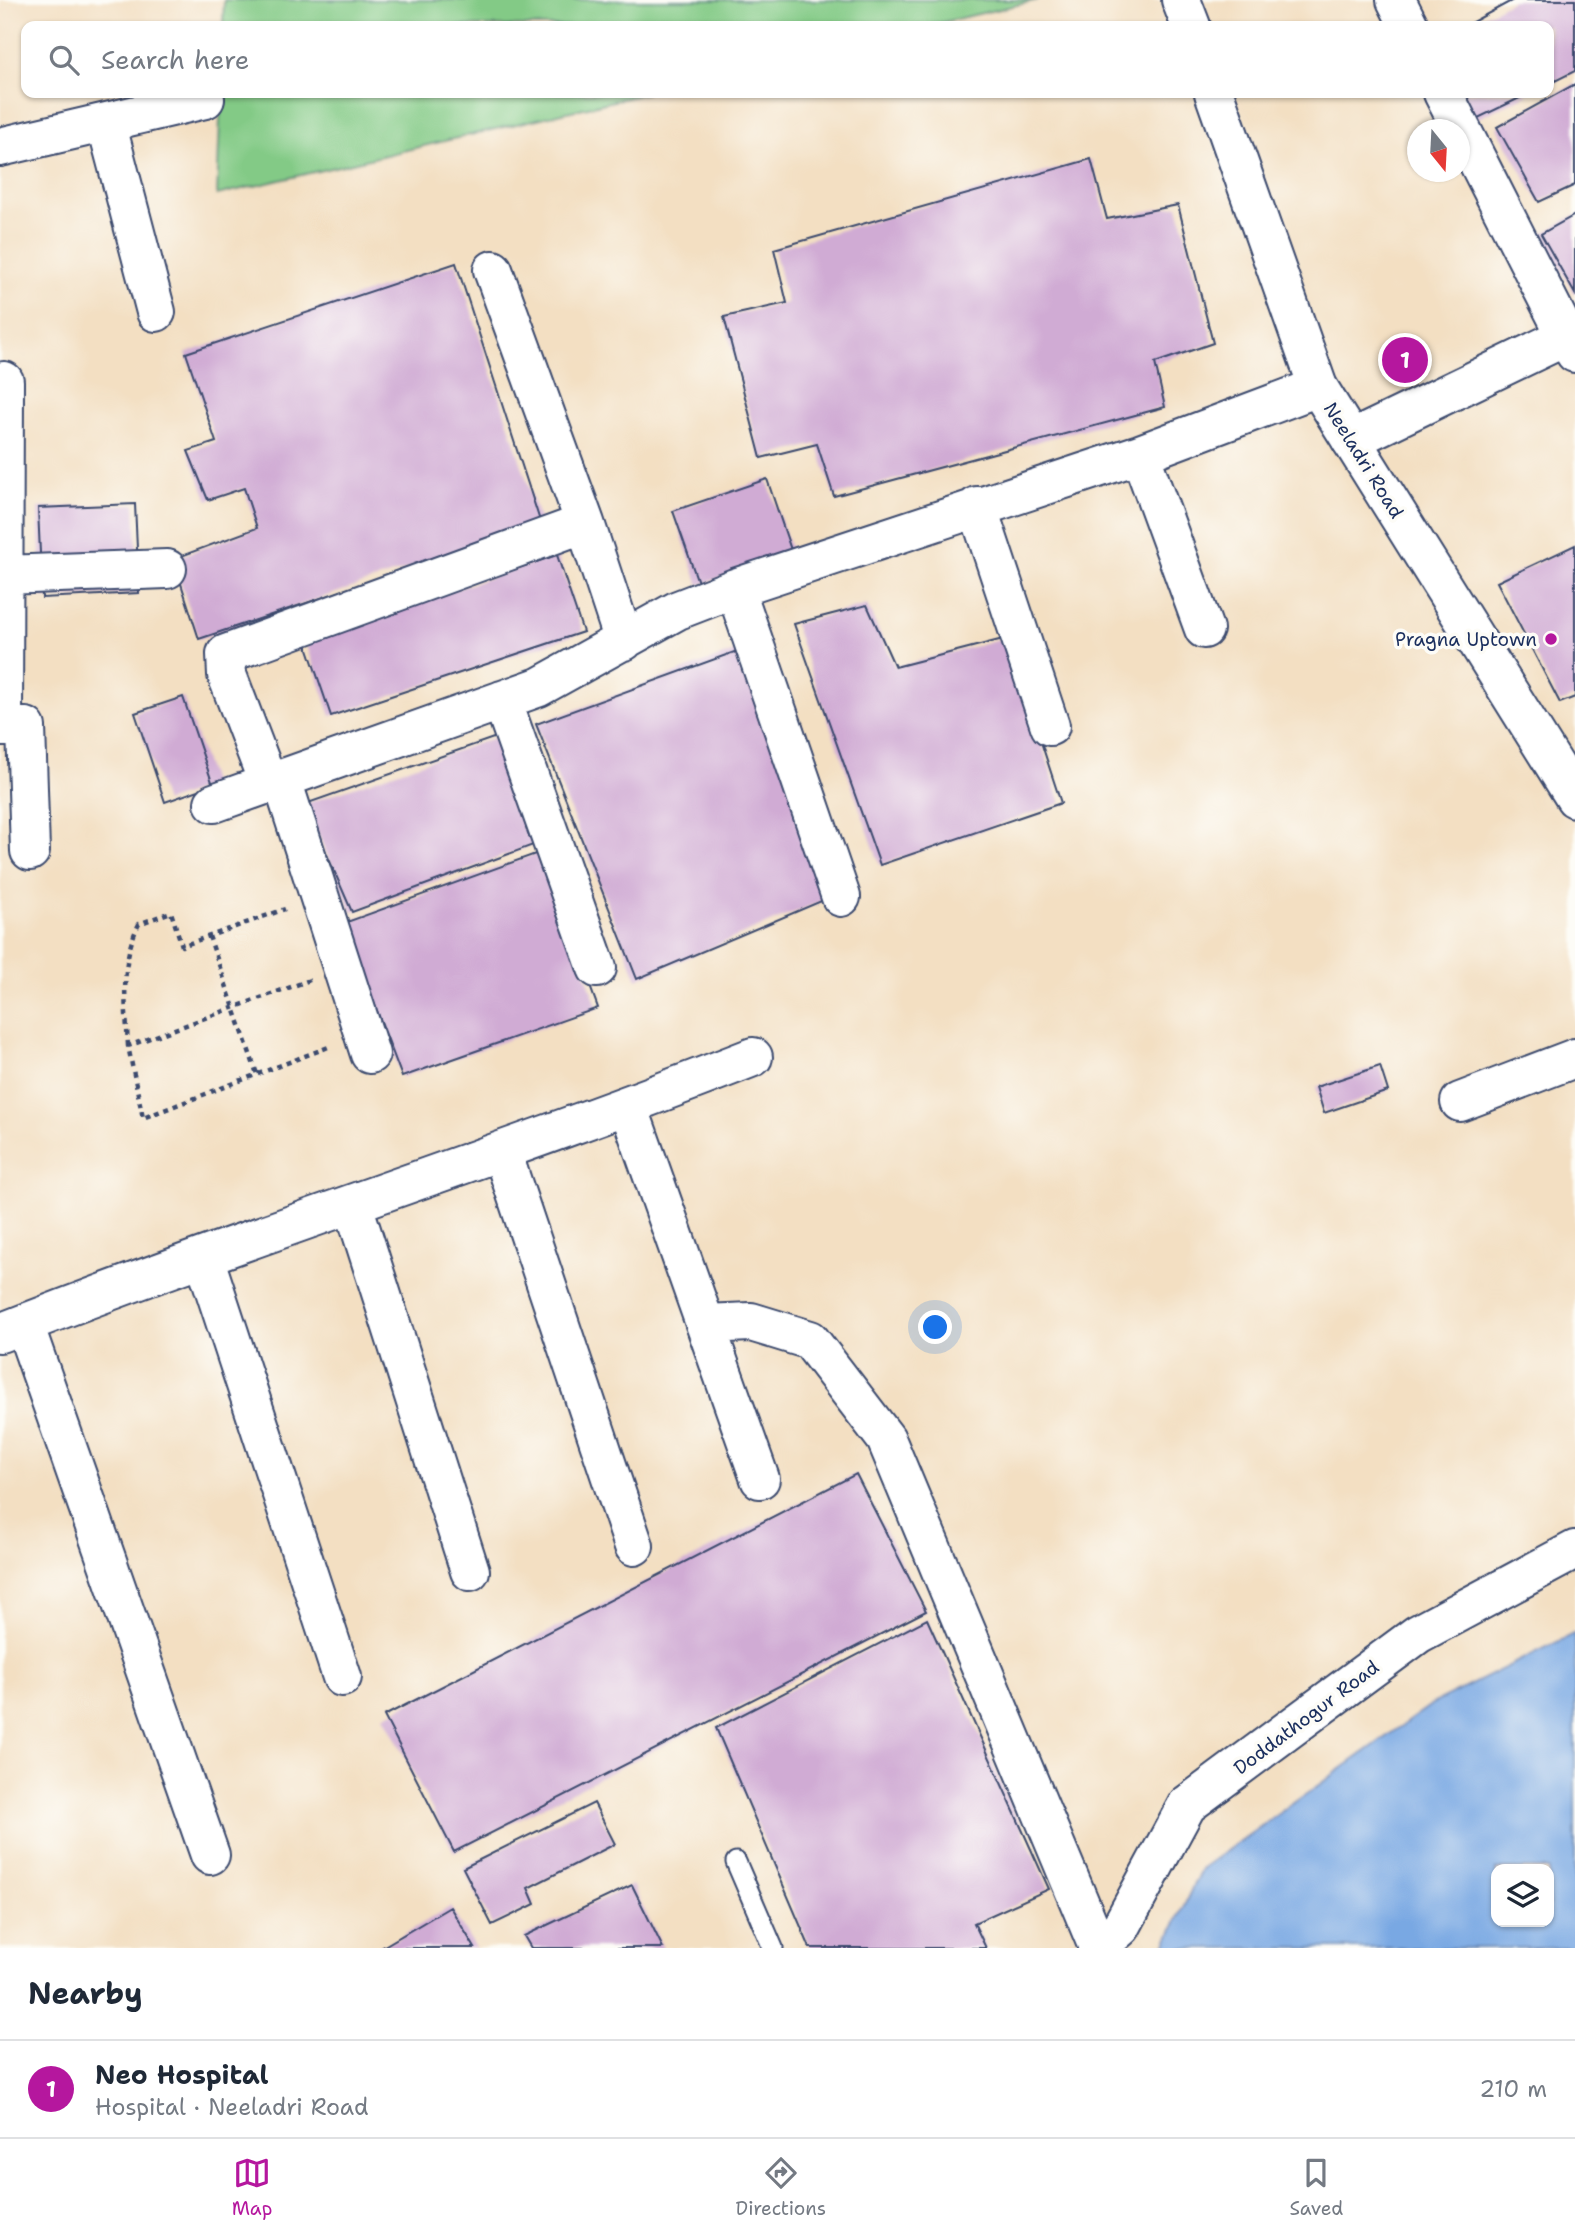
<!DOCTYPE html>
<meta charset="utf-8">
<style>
:root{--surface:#fff;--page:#f6f6f7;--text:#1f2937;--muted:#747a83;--line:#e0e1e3;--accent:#b5179e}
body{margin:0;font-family:"Shantell Sans",sans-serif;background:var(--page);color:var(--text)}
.controls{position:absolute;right:21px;bottom:21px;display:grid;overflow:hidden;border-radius:14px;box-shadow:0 2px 5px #0004}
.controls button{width:63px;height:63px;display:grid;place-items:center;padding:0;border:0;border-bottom:2px solid var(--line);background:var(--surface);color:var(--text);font:35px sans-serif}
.compass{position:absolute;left:1407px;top:119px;width:63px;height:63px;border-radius:50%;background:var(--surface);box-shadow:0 2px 5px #0004;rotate:162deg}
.you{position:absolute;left:936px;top:1328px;width:24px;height:24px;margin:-18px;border:5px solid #fff;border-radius:50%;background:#1a73e8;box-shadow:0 0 0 10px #1a73e833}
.badge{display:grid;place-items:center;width:46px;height:46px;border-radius:50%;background:var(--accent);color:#fff;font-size:23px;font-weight:700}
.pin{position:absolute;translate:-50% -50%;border:4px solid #fff;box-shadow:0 2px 7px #0006}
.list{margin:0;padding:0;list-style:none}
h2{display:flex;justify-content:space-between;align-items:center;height:91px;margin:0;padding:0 28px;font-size:30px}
h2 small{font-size:23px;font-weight:400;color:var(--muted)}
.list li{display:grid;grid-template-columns:46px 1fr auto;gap:21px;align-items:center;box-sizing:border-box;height:98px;padding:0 28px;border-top:2px solid var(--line)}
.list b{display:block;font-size:26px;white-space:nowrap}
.list p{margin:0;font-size:23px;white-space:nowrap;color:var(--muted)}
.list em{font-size:23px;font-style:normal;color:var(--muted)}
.icon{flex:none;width:38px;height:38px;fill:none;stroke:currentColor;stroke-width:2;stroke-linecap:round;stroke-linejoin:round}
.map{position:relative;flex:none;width:1575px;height:1948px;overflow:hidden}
.search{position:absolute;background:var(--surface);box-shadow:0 2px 5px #0004;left:21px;right:21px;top:21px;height:77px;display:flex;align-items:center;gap:18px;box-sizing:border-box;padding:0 24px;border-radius:14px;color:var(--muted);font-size:26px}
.sheet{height:189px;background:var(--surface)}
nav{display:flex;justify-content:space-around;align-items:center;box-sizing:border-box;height:98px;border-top:2px solid var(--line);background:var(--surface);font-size:19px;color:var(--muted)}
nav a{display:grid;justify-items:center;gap:4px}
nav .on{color:var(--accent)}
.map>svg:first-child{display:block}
</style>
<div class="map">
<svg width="1575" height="1948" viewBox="0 0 1575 1948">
<rect width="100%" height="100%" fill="#fdfcf7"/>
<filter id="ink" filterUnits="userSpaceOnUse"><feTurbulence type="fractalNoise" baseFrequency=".0143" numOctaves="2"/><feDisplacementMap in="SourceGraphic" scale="14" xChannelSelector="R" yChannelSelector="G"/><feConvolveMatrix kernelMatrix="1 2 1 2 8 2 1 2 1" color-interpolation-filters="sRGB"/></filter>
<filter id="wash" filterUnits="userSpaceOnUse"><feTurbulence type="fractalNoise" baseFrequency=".00686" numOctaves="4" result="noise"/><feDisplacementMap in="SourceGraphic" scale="28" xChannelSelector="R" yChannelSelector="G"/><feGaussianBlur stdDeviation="1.57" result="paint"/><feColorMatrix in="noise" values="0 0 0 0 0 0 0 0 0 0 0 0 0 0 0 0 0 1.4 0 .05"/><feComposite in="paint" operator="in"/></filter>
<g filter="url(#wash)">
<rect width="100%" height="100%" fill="#f3dfc2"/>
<path fill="#83ca86" stroke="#4f7c72" stroke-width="2" d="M224 0H1038L927 26H223Z
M221 93H647L217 195Z"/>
<path fill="#79a8e3" stroke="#4a6ca0" stroke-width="2" fill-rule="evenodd" d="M1575 1633V1948H1164L1201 1869 1432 1704ZM1496 1869H1549V1922H1496Z"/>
<g id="blocks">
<path fill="#d0abd4" d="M1513 0H1575V71L1549 84V26H1465Z
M1575 84V185L1539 202 1497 127Z
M1461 93H1530L1476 119Z
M1091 159 1107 219 1178 205 1213 343 1155 363 1165 407 834 496 817 444 761 458 724 317 787 303 774 249Z
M1575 215V294L1541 234Z
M456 263 541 524 199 639 173 559 257 528 244 488 208 500 188 451 216 442 186 353Z
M767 479 792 553 699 585 673 511Z
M135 504 139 593 42 598 38 508Z
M1575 545V697L1560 703 1497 582Z
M557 555 583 632 331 716 305 640Z
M867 605 895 667 1007 638 1061 803 880 865 794 624Z
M748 647 831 897 637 979 536 724Z
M183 697 213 785 165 802 135 713Z
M502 735 544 841 352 912 305 804Z
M541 852 598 1008 402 1077 344 923Z
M1380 1066 1388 1091 1324 1113 1316 1087Z
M856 1474 926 1611 454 1852 384 1716Z
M927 1619 1049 1889 974 1923 986 1948H810L716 1728Z
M594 1803 615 1844 528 1888 535 1904 492 1925 463 1868Z
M632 1885 663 1948H531L524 1936Z
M450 1907 475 1948H381Z"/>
</g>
</g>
<g filter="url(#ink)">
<use href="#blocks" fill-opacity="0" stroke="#3b496d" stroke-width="2"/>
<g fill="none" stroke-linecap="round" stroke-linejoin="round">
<g stroke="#3b496d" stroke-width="23">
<path id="service" d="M736 1862 773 1948"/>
</g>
<g stroke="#3b496d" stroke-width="42">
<path id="minor" d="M1396 0 1409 26
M1443 93 1575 353
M106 122 156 312
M0 147 205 99
M493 270 585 523 624 641
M1351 440 1575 332
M1140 454 1204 629
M977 506 1050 726
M4 575 167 569
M735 588 841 897
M502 700 597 968
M0 727H26L30 851
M3 727 4 381
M282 780 370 1054
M269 785 227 675 226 654 585 523
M214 803 539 687 678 610 735 588 1140 454 1318 387
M1460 1102 1575 1058
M628 1106 760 1479
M502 1152 634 1546
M353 1205 470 1571
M204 1257 342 1677
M24 1324 210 1855
M705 1324 751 1322 810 1340 886 1439 1098 1947
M0 1333C249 1235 504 1155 753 1057"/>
</g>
<g stroke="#3b496d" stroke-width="42">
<path id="tertiary" d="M1181 0 1191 26
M1214 93 1318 387 1575 798
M1097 1948 1121 1927 1187 1805 1418 1634 1575 1550"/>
</g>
<path stroke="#3b496d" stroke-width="4.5" stroke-dasharray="5 5" stroke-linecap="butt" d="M209 936 257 1074
M310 980 128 1046 143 1118 331 1046
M128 1046C126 1004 119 963 139 924L171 912 182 946 285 909"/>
<use href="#service" stroke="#fff" stroke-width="19"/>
<use href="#minor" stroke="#fff" stroke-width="38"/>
<use href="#tertiary" stroke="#fff" stroke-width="38"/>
</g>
</g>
<circle fill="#b5179e" stroke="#fdfcf7" stroke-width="2.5" cx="1551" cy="639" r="7"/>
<g text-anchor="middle" stroke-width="7" stroke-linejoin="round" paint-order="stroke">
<g font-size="19" fill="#1b2f5e" stroke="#fdfcf7">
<text transform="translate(1364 460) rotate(58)" y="7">Neeladri Road</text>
<text transform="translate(1306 1717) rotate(-37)" y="7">Doddathogur Road</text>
</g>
<g font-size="19" fill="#1b2f5e" stroke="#fdfcf7" text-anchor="end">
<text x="1537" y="646">Pragna Uptown</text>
</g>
</g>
</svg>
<div class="controls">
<button><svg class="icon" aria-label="layers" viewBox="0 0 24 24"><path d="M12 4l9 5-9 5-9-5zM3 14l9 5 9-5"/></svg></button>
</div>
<svg class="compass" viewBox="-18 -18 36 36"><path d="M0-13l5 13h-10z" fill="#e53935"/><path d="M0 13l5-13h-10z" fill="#747a83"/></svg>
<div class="you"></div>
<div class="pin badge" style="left:1405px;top:360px">1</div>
<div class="search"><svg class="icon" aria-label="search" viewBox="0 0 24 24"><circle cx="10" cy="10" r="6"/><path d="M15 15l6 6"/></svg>Search here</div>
</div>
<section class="sheet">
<h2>Nearby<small></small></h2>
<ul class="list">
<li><span class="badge">1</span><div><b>Neo Hospital</b><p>Hospital · Neeladri Road</p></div><em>210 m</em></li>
</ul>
</section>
<nav>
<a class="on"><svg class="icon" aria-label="map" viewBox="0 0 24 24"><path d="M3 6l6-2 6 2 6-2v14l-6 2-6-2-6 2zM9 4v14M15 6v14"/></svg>Map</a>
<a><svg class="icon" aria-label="directions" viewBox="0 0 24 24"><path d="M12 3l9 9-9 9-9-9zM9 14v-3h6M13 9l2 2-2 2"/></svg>Directions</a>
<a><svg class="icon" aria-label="saved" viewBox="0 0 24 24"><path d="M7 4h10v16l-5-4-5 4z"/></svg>Saved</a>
</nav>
